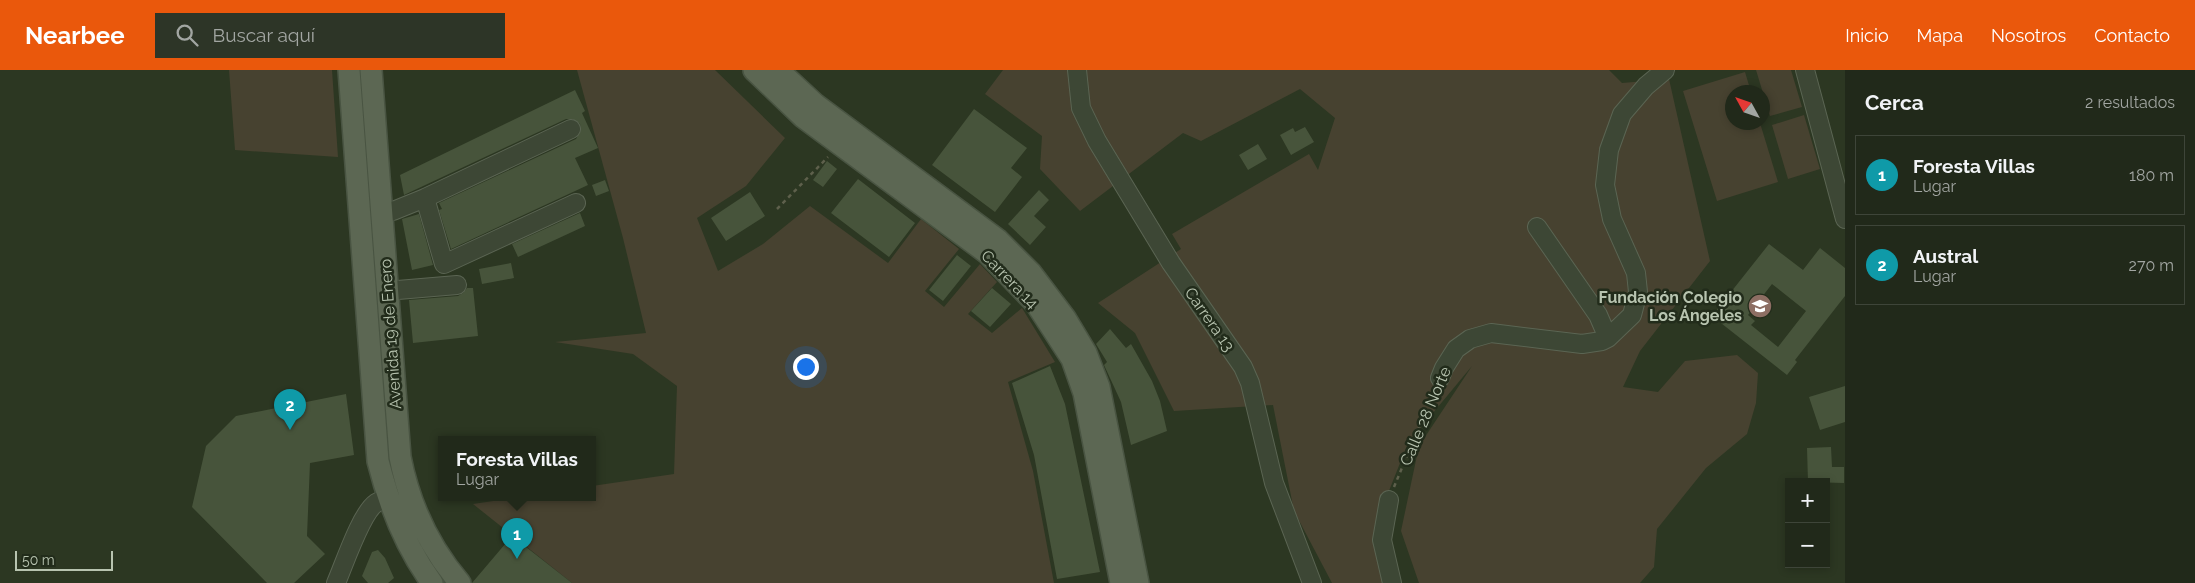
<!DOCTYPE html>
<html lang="es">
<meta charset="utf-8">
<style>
:root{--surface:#21291a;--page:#2d3527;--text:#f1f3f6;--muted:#a2a6a2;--line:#3e4539;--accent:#ea580c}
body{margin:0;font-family:Raleway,sans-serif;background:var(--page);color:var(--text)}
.controls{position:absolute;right:15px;bottom:15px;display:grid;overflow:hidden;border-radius:0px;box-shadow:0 2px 8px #0003}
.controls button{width:45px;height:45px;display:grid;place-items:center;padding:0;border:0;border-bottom:1px solid var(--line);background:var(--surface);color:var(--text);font:25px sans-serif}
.compass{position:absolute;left:1725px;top:15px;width:45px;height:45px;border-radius:50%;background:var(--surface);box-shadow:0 2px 8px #0003;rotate:310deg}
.scale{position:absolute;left:15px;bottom:12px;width:98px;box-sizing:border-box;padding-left:5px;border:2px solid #b8c4b0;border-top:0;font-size:14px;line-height:18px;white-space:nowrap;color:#b8c4b0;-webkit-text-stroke:4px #222c1b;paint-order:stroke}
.you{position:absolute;left:805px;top:296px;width:18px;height:18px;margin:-12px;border:4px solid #fff;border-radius:50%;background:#1a73e8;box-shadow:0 0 0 8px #1a73e833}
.badge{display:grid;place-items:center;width:32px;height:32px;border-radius:50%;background:var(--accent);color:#fff;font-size:16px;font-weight:700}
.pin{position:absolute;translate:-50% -41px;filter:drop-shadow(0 1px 2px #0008)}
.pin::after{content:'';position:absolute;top:26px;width:18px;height:15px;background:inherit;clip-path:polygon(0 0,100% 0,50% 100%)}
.popup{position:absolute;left:438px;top:366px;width:158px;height:65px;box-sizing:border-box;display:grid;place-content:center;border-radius:0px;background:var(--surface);filter:drop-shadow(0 1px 4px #0005);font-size:16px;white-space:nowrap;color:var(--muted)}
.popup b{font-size:19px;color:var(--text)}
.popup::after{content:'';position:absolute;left:50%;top:100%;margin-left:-10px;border:10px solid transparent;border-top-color:var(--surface)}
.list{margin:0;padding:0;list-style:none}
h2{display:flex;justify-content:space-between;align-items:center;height:65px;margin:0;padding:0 20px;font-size:21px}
h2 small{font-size:16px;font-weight:400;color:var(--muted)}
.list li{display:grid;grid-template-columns:32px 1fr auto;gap:15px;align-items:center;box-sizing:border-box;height:80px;margin:0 10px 10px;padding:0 10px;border:1px solid var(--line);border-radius:0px}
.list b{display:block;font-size:19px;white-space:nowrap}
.list p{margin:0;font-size:16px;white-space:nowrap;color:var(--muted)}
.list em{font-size:16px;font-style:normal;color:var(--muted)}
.icon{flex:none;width:28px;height:28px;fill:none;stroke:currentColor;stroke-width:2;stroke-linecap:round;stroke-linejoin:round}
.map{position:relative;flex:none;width:1845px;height:513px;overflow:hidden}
header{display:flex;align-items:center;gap:30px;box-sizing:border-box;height:70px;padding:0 25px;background:var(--accent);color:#fff}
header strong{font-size:24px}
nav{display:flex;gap:28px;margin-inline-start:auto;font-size:18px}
.search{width:350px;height:45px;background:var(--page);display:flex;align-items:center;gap:12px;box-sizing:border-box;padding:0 18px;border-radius:0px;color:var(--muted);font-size:19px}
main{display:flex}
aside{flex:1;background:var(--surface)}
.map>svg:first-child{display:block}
</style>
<header>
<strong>Nearbee</strong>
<div class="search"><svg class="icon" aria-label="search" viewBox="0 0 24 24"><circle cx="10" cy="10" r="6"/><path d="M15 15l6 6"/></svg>Buscar aquí</div>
<nav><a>Inicio</a><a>Mapa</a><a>Nosotros</a><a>Contacto</a></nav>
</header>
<main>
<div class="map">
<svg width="1845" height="513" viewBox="0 0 1845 513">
<rect width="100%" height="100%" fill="#2c3722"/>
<path fill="#474230" d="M229 0H332L338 87 235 80Z
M577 0H715L785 68 746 116 697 148 718 201 763 174 810 136 888 193 921 149 959 179 925 221 944 237 980 194 997 212 968 244 992 263 1022 238 1055 292 1008 312 1033 401 1054 513H572L473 434 514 428H592V416L674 404 677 316 633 284 555 272 646 263 623 168Z
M1003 0H1609L1622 13 1669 9 1710 191 1640 281 1623 317 1658 322 1685 291 1737 285 1758 303 1756 333 1747 364 1706 398 1657 459 1654 497 1640 513H1419L1401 461 1419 376 1472 296 1408 373 1377 451 1385 513H1332L1294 441 1273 335 1174 341 1135 263 1098 233 1181 179 1172 164 1309 84 1318 100 1335 48 1300 19 1201 71 1183 63 1080 141 1040 99 1042 66 985 24Z
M1756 0H1791L1802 37 1770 46Z
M1745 2 1751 22H1732V52L1760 53 1778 112 1717 131 1683 21Z
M1804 45 1820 99 1788 109 1772 55Z"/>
<path fill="#47543b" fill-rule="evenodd" d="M575 20 585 41 582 43 598 78 575 88 588 115 451 179 439 140 442 139 439 133 576 69 581 60 580 54 572 49H566L404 125 400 105Z
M974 39 1027 78 1011 98 1022 107 995 142 932 95Z
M1305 57 1314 72 1291 85 1280 65 1293 58 1295 62Z
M1258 74 1267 89 1248 100 1239 85Z
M827 91 837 99 823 117 813 110Z
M858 109 915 153 889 187 831 143Z
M605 110 609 121 596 126 592 115Z
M1039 120 1049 130 1034 146 1046 157 1030 175 1008 154Z
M750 122 765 146 726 171 711 148Z
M580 143 585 156 518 187 512 174Z
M419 144 433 195 412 200 402 149Z
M1769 174 1803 200 1820 178 1845 198V226L1795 290 1797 292 1787 305 1712 246ZM1772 214 1806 241 1778 277 1751 255 1755 251 1748 245Z
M957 185 971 196 943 231 929 220Z
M511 193 514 208 482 214 479 199Z
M467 218H473L478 266 413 273 409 230 458 226 463 223Z
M992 218 1011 234 990 257 971 241Z
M1110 259 1126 278 1131 274 1152 311 1160 331 1167 361 1131 375 1121 332 1104 295 1107 292 1096 274Z
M1050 296 1065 334 1100 502 1057 509 1034 385 1012 313Z
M1845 316V352L1820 360 1809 327Z
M346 324 354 385 310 393 307 466 325 484 294 513H267L192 437 206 376 236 346Z
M1831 377 1832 397H1844V413L1808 412 1807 378Z
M512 466 572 513H472Z
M378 480 385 488 394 508 388 513H368L362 506 372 482Z"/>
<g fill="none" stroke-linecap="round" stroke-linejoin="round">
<g stroke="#5b6553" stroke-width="20">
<path id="minor" d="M1077 0 1081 38 1097 71 1171 193 1243 297 1250 313 1274 413 1312 513
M1805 0 1845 149
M425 128 444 194 576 133
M381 143 393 141 425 128 571 59
M1537 157 1598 245 1608 268
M386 221 457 215
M1440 308 1444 298 1456 279 1470 269 1491 263 1582 274 1602 271 1608 268 1632 245 1638 222 1636 203 1612 149 1605 115 1609 80 1622 44 1646 16 1665 0
M1389 430 1382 470 1392 513
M336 513C344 495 361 443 376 433 384 428 393 427 402 425"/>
</g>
<g stroke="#495442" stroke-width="24">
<path id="major" d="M349 0 378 391C389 435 405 476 432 513
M371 0 400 387C409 433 429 477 460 513
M754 0 803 47 987 183 1037 235 1072 289 1084 323 1121 513
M778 0 816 35 998 170 1031 203 1065 248 1086 283 1099 317 1138 513"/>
</g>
<path stroke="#5e604c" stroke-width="2.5" stroke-dasharray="4 4" stroke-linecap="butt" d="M777 139 828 87
M1394 417 1434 321"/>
<use href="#minor" stroke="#3d4735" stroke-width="18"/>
<use href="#major" stroke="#5c6753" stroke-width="21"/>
</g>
<defs>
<g id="university-disc" transform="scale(1.25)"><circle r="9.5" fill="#8d6e63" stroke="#222c1b"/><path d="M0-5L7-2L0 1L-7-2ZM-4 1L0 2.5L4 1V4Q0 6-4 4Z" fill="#fff"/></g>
</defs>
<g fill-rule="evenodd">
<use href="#university-disc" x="1760" y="236"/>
</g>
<g text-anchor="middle" stroke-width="5" stroke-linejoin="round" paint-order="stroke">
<g font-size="16" fill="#b8c4b0" stroke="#222c1b">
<text transform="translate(1010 209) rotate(46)" y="6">Carrera 14</text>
<text transform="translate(1210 249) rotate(55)" y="6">Carrera 13</text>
<text transform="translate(390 264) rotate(-94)" y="6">Avenida 19 de Enero</text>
<text transform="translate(1425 346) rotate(-67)" y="6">Calle 28 Norte</text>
</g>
<g font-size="16" font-weight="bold" fill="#b8c4b0" stroke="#222c1b" text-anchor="end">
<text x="1742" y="233">Fundación Colegio<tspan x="1742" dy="18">Los Ángeles</tspan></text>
</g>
</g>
</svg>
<div class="controls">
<button>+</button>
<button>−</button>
</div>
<svg class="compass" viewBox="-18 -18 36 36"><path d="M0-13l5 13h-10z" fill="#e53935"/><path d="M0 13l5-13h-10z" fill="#a2a6a2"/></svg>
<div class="scale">50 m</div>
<div class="you"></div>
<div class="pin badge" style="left:517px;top:489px;background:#0f9aa8">1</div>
<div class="popup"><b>Foresta Villas</b>Lugar</div>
<div class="pin badge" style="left:290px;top:360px;background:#0f9aa8">2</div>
</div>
<aside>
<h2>Cerca<small>2 resultados</small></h2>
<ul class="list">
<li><span class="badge" style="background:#0f9aa8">1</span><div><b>Foresta Villas</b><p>Lugar</p></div><em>180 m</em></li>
<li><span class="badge" style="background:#0f9aa8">2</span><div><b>Austral</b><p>Lugar</p></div><em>270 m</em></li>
</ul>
</aside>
</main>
